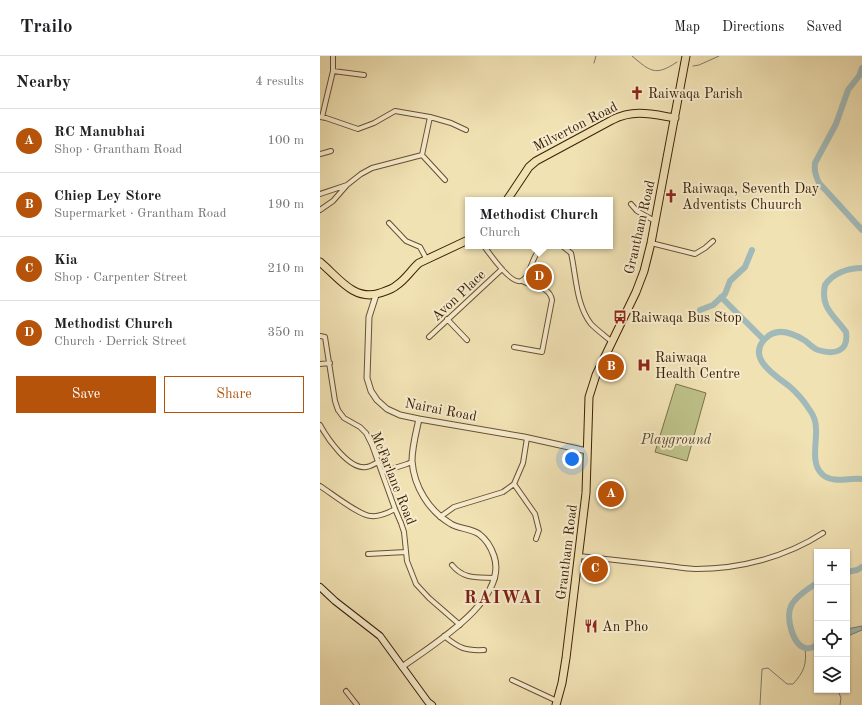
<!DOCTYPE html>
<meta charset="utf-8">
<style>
:root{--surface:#fff;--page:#f2f2f2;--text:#202124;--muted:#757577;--line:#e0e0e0;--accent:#b45309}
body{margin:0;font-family:"Old Standard TT",serif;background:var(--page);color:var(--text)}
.controls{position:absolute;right:12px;bottom:12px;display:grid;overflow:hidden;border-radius:0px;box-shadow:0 1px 3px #0004}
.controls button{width:36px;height:36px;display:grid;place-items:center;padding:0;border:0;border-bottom:1px solid var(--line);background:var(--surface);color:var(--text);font:20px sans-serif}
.you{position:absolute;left:252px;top:403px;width:14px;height:14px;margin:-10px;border:3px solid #fff;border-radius:50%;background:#1a73e8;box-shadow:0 0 0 6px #1a73e833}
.badge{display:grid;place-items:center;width:26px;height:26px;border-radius:50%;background:var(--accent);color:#fff;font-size:13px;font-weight:700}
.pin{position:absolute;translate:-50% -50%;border:2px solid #fff;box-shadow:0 1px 4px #0006}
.popup{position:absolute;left:145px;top:141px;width:148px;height:52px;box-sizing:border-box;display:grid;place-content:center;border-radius:0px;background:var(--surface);filter:drop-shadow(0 1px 3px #0005);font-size:13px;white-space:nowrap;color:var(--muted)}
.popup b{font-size:15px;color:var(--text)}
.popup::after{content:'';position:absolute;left:50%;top:100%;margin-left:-8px;border:8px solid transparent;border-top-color:var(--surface)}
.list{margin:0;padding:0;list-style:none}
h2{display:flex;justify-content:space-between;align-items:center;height:52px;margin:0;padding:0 16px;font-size:17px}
h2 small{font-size:13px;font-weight:400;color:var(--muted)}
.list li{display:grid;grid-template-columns:26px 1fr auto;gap:12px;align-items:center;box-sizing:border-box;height:64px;padding:0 16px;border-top:1px solid var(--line)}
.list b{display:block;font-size:15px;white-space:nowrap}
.list p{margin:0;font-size:13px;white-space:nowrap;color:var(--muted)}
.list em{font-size:13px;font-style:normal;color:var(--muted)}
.actions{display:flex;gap:8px;padding:12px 16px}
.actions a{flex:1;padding:9px 0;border:1px solid var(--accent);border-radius:0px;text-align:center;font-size:14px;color:var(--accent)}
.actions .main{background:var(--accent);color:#fff}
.icon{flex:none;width:22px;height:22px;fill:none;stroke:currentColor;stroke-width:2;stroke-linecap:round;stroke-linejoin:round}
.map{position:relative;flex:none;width:542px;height:649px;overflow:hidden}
header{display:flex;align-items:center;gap:24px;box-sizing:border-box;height:56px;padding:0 20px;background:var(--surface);border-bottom:1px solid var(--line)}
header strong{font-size:19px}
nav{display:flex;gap:22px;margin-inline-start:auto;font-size:14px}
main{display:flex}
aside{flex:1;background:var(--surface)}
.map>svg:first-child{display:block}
</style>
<header>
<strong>Trailo</strong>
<nav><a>Map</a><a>Directions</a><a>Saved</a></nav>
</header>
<main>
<aside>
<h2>Nearby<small>4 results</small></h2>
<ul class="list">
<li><span class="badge">A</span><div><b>RC Manubhai</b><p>Shop · Grantham Road</p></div><em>100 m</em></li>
<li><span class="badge">B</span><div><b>Chiep Ley Store</b><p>Supermarket · Grantham Road</p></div><em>190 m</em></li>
<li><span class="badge">C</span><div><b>Kia</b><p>Shop · Carpenter Street</p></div><em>210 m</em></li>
<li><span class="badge">D</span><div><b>Methodist Church</b><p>Church · Derrick Street</p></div><em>350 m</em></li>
</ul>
<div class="actions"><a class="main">Save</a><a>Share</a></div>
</aside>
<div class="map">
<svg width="542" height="649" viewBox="0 0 542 649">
<rect width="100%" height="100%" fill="#f1e2b4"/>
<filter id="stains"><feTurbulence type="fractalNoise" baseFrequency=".005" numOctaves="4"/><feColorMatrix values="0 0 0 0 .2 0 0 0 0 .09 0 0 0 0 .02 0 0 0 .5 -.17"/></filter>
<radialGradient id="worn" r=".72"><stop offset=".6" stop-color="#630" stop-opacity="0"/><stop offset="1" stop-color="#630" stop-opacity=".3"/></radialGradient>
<path fill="#bec28a" stroke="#7d7148" d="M356 328 386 337 367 405 335 396Z"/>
<path fill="#a1bab9" stroke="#797c71" d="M542 570V574L528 580 527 573Z"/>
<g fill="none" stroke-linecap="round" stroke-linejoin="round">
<path stroke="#797c71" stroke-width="1" d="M312 0C330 15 335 21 357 6
M274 7 276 0
M373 10 379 9 399 0
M519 637 521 642 520 649
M440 649 442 613 448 612 467 628H473C484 616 487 608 485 592"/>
<path stroke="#a1bab9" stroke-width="6" d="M542 12 539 20 528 34 516 68 495 107C494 115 496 120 499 127L542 174
M542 212C528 212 513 217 505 229 500 252 514 259 526 276 529 296 514 299 498 294 492 292 489 287 484 284 471 276 456 271 445 283 426 302 456 320 469 330 476 336 484 345 489 353 493 358 496 366 496 373 497 388 490 408 503 419 514 428 530 421 542 423
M401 241 444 284
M380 254 393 249 405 238 410 225 425 211 432 194
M527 516 537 514 542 511
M497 527C489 532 475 541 471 550 466 561 472 588 485 592 489 593 494 591 497 589"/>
<g stroke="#695031" stroke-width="6">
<path id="minor" d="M13 15 44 19
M0 61 6 62 38 73 54 67 75 55 110 61 131 67 146 74
M2 61 13 15V0
M0 98 11 95
M102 99 110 61
M102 99 125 124
M0 138 27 129
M311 148 317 155 335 165
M0 154 13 145 27 129 41 118 52 112 102 99
M69 167 86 185 100 191 107 204
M331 187 375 198 385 192 393 185
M164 190C169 197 191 229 201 225 207 223 209 215 211 210 214 202 217 194 225 190
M242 190 251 197C256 219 256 249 271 268 277 274 285 280 292 286
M127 263 147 284
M0 280 5 281 15 345 18 354 24 362 40 371 46 377 52 389 75 453 81 467 84 476 87 505 96 528 109 542 140 569
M109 281 182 213
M194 291 222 296 232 244C230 230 212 230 202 225
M0 308 10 307
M0 369C7 382 29 414 46 411 50 411 54 408 58 406
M62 416 87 408 92 406
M194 428 215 458 219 474 216 483
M0 430C11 437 40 460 51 460 60 461 68 457 75 453
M120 461 134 451 183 436 194 428 203 407 207 382
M48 498 86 496
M259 500C286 503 313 506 340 509 352 510 364 513 376 513 420 513 466 501 503 477
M132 509C144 524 158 521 175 522
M124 580C139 592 145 595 164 594
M192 624 237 645
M26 635 37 649"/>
</g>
<g stroke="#695031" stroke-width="7">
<path id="tertiary" d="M56 239 49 261 47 322 51 335 57 344 67 353 80 359 99 363 204 381 267 395
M82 611C112 589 189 544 174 500 171 491 167 484 159 478 150 472 139 473 131 468 109 455 94 431 92 405 92 391 96 377 99 363"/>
</g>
<g stroke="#3c2005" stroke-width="8">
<path id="secondary" d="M0 531 15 545 60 580 108 646 112 649"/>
</g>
<g stroke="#3c2005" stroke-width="9">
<path id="primary" d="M187 144 209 111 216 105 292 64C314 53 331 58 355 62
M0 206C18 221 34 246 60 237 66 235 73 233 77 229 86 223 91 214 99 207L148 184
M236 649 242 627 246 602 266 437 269 341 276 319 316 236 324 215 331 187 366 0"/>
</g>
<use href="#minor" stroke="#f6ecce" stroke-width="4"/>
<use href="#tertiary" stroke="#f6ecce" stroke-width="5"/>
<use href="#secondary" stroke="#f6ecce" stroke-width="6"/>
<use href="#primary" stroke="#f1e2b4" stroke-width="7"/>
</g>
<defs>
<g id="church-bare" transform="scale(1.08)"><path d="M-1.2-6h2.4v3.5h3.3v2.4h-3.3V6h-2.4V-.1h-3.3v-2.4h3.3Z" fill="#8f2418" stroke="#f6ecce" stroke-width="2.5" paint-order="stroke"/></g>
<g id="bus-bare" transform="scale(1.08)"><path d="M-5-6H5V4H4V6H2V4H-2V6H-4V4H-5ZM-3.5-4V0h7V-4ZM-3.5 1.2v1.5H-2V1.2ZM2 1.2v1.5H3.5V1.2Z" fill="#8f2418" stroke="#f6ecce" stroke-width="2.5" paint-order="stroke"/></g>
<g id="hospital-bare" transform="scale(1.08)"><path d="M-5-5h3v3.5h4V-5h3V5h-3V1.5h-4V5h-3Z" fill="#8f2418" stroke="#f6ecce" stroke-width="2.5" paint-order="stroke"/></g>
<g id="restaurant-bare" transform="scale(1.08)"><path d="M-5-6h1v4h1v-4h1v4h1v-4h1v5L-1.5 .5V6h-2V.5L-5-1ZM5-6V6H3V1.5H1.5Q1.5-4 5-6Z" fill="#8f2418" stroke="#f6ecce" stroke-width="2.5" paint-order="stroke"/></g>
</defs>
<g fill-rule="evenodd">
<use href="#church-bare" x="317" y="37"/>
<use href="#church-bare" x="351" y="140"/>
<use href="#bus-bare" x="300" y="261"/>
<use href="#hospital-bare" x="324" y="309"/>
<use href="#restaurant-bare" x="271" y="570"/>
</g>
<g text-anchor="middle" stroke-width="4" stroke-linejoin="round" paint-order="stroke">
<g font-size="14" fill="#3c2005" stroke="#f6ecce" text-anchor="start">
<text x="328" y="42">Raiwaqa Parish</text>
<text x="362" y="137">Raiwaqa, Seventh Day<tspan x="362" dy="16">Adventists Chuurch</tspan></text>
<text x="311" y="266">Raiwaqa Bus Stop</text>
<text x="335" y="306">Raiwaqa<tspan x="335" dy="16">Health Centre</tspan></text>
<text x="282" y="575">An Pho</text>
</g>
<g font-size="14" fill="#3c2005" stroke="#f6ecce">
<text transform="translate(255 70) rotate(-27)" y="5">Milverton Road</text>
<text transform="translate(319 171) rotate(-77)" y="5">Grantham Road</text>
<text transform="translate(138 239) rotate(-43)" y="5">Avon Place</text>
<text transform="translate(121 353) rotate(11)" y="5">Nairai Road</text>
<text transform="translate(74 422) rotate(68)" y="5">McFarlane Road</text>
<text transform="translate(246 496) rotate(-83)" y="5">Grantham Road</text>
</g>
<g font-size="14" font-style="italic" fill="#5c4826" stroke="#f6ecce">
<text x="356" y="388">Playground</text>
</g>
<g font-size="18" font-weight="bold" letter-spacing="1" fill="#7a1f14" stroke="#f6ecce">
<text x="183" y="547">RAIWAI</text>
</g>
</g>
<rect width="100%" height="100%" filter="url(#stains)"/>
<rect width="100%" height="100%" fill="url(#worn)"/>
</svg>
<div class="controls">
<button>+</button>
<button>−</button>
<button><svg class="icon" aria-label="locate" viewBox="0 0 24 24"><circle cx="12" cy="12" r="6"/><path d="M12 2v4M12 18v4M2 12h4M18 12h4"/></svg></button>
<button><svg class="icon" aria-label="layers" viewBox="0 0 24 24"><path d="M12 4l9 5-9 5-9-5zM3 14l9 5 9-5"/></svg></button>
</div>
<div class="you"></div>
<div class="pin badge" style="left:291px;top:438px">A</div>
<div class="pin badge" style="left:291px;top:311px">B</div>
<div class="pin badge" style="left:275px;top:513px">C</div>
<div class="pin badge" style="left:219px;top:221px">D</div>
<div class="popup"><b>Methodist Church</b>Church</div>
</div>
</main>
